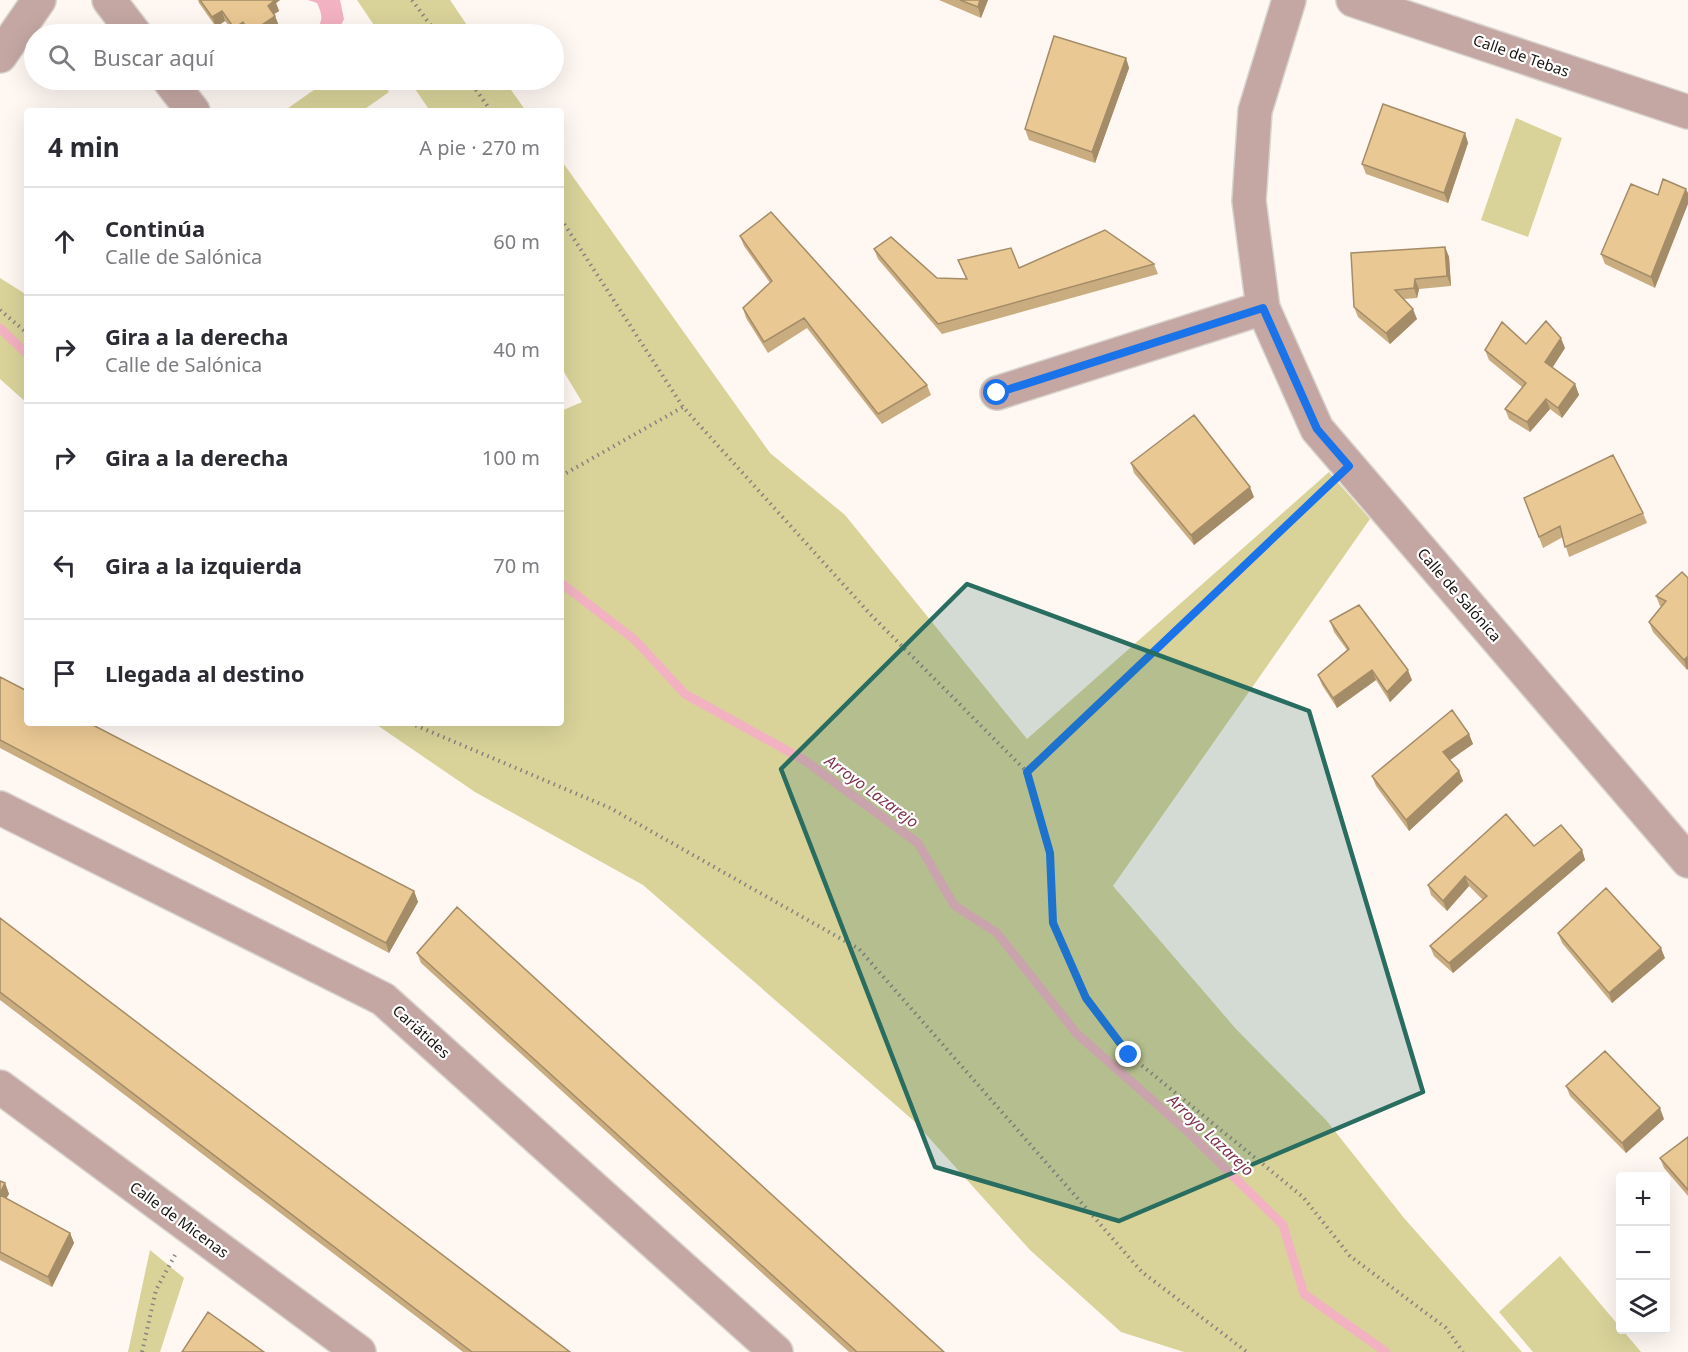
<!DOCTYPE html>
<html lang="es">
<meta charset="utf-8">
<style>
:root{--surface:#fff;--page:#f2f2f3;--text:#2b2b33;--muted:#7c7c81;--line:#e1e1e2}
body{margin:0;font-family:"Noto Sans",sans-serif;background:var(--page);color:var(--text)}
.controls{position:absolute;right:18px;bottom:18px;display:grid;overflow:hidden;border-radius:6px;box-shadow:0 6px 24px #0002}
.controls button{width:54px;height:54px;display:grid;place-items:center;padding:0;border:0;border-bottom:2px solid var(--line);background:var(--surface);color:var(--text);font:30px sans-serif}
.stop{position:absolute;width:18px;height:18px;margin:-14px;border:4px solid #1a73e8;border-radius:50%;background:#fff}
.stop.end{background:#1a73e8;border-color:#fff;box-shadow:0 2px 6px #0008}
.list{margin:0;padding:0;list-style:none}
h2{display:flex;justify-content:space-between;align-items:center;height:78px;margin:0;padding:0 24px;font-size:26px}
h2 small{font-size:20px;font-weight:400;color:var(--muted)}
.list li{display:grid;grid-template-columns:39px 1fr auto;gap:18px;align-items:center;box-sizing:border-box;height:108px;padding:0 24px;border-top:2px solid var(--line)}
.list b{display:block;font-size:22px;white-space:nowrap}
.list p{margin:0;font-size:20px;white-space:nowrap;color:var(--muted)}
.list em{font-size:20px;font-style:normal;color:var(--muted)}
.icon{flex:none;width:33px;height:33px;fill:none;stroke:currentColor;stroke-width:2;stroke-linecap:round;stroke-linejoin:round}
.map{position:relative;flex:none;width:1688px;height:1352px;overflow:hidden}
.search{position:absolute;background:var(--surface);box-shadow:0 6px 24px #0002;left:24px;top:24px;width:540px;height:66px;display:flex;align-items:center;gap:15px;box-sizing:border-box;padding:0 21px;border-radius:33px;color:var(--muted);font-size:22px}
.panel{position:absolute;background:var(--surface);box-shadow:0 6px 24px #0002;left:24px;top:108px;width:540px;height:618px;border-radius:6px}
.map>svg:first-child{display:block}
</style>
<div class="map">
<svg width="1688" height="1352" viewBox="0 0 1688 1352">
<rect width="100%" height="100%" fill="#fef7f2"/>
<path fill="#d9d39a" d="M357 0H450L473 34H380Z
M328 80H380L389 92 362 111H284Z
M409 80H504L526 111H430Z
M1516 118 1562 138 1528 237 1481 220Z
M561 160 770 453 845 515 1027 739 1329 472 1370 519 1113 886 1236 1029 1326 1120 1404 1218 1522 1352H1184L1121 1332 1030 1250 914 1121 643 885 475 792 374 723H561V411L582 402 561 367Z
M0 278 27 295V403L0 379Z
M150 1250 184 1278 160 1352H128Z
M1560 1256 1641 1352H1533L1499 1312Z"/>
<path fill="#f3b2c1" d="M308 0H340L344 19 337 34H319L316 30C324 20 322 14 317 3Z"/>
<g fill="none" stroke-linecap="round" stroke-linejoin="round">
<path stroke="#f3b2c1" stroke-width="9" d="M0 328 27 354
M561 583 635 640 685 694 804 760 918 843 954 905 997 933 1077 1034 1185 1129 1283 1225 1304 1294 1386 1352"/>
<g stroke="#d9d3ce" stroke-width="36">
<path id="street" d="M109 0 135 34
M1289 0 1255 111 1249 201 1263 308 1317 429 1688 861
M1353 0 1688 112
M0 56 39 0
M169 80 193 111
M997 393 1263 308
M0 808 383 999 776 1352
M0 1087 359 1352"/>
</g>
<path stroke="#89827e" stroke-width="4" stroke-dasharray="1.5 4.5" stroke-linecap="butt" d="M412 0 437 34
M469 80 491 111
M561 219 683 407 871 615 1027 772 1050 853 1053 923 1086 998 1129 1055 1303 1197 1350 1256 1446 1328 1463 1352
M0 310 27 333
M561 476 683 407
M410 723 610 808 859 949 1142 1272 1247 1352
M1027 772 1326 488
M142 1352 156 1290 175 1255"/>
<use href="#street" stroke="#c4a7a2" stroke-width="33"/>
</g>
<path fill="#c9ac7f" d="M198 0H280L276 3 279 11 274 14 279 26 267 34H248L246 33 244 34H235L225 21 216 27 199 3Z
M939 0H988L981 18Z
M1126 58 1129 68 1095 163 1029 140 1025 129Z
M1465 133 1468 143 1448 203 1366 174 1362 164Z
M1658 195 1655 288 1605 264 1601 254Z
M740 236 927 385 931 395 882 424 807 328 768 353 746 318 743 308 770 283 744 246Z
M1445 247 1449 257 1451 286 1419 289 1417 298 1404 299 1417 319 1390 344 1358 317 1354 307Z
M874 249 937 278 966 279 958 260 1019 268 1154 264 1158 274 942 334 878 259Z
M1526 344 1565 348 1552 368 1575 384 1579 395 1562 418 1550 409 1530 432 1509 419 1505 409 1522 387 1489 360 1485 350Z
M1131 463 1254 497 1194 545 1134 473Z
M1524 498 1643 513 1647 523 1569 557 1563 537 1543 548Z
M1688 578 1687 670 1653 632 1649 622 1662 607 1660 606 1656 596Z
M1330 621 1412 680 1390 702 1376 680 1337 708 1322 685 1318 675 1347 650 1334 632Z
M0 677 414 891 418 902 389 953 0 748Z
M1469 734 1473 744 1450 760 1459 771 1463 781 1409 831 1376 786 1372 776Z
M1534 846 1582 850 1585 860 1453 973 1434 956 1430 946 1483 900 1469 886 1447 911 1431 895 1428 885Z
M0 918 570 1352H463L0 1000Z
M1558 933 1665 958 1612 1003 1562 943Z
M417 953 944 1352H849L421 963Z
M1566 1086 1664 1119 1626 1153 1570 1096Z
M1688 1137V1196L1664 1168 1660 1158Z
M0 1181 5 1183 9 1194 6 1198 70 1233 74 1243 52 1287 0 1260Z"/>
<path fill="#a48c68" d="M273 0H280L276 3 279 11 271 16 268 6Z
M980 0H988L981 18 978 7Z
M222 11 225 21 216 27 212 17Z
M275 16 279 26 267 34H251L250 33Z
M243 22 246 33 244 34H237L234 28Z
M1126 58 1129 68 1095 163 1092 152Z
M1465 133 1468 143 1448 203 1444 193Z
M1686 189 1688 193V204L1655 288 1651 277Z
M1445 247 1449 257 1451 286 1447 276Z
M1415 279 1419 289 1417 298 1414 288Z
M1413 309 1417 319 1390 344 1386 333Z
M1561 338 1565 348 1549 373 1545 362Z
M1575 384 1579 395 1562 418 1558 408Z
M1546 399 1550 409 1530 432 1527 422Z
M1250 487 1254 497 1194 545 1191 535Z
M1688 656V669L1687 670 1684 660Z
M1372 670 1376 680 1337 708 1333 698Z
M1408 670 1412 680 1390 702 1387 692Z
M1469 734 1473 744 1447 762 1443 752Z
M1459 771 1463 781 1409 831 1406 820Z
M1582 850 1585 860 1453 973 1449 963Z
M1465 876 1469 886 1447 911 1443 901Z
M414 891 418 902 389 953 386 943Z
M1661 948 1665 958 1612 1003 1609 993Z
M1660 1108 1664 1119 1626 1153 1622 1143Z
M5 1183 9 1194 3 1204 0 1197V1193Z
M70 1233 74 1243 52 1287 48 1277Z"/>
<path fill="#eac894" stroke="#a48c68" stroke-width="1.5" d="M200 0H275L268 6 275 16 250 33 243 22 234 28 222 11 212 17Z
M960 0H980L978 7Z
M1054 36 1126 58 1092 152 1025 129Z
M1383 104 1465 133 1444 193 1362 164Z
M1663 179 1686 189 1651 277 1601 254 1631 184 1658 195Z
M771 212 927 385 878 414 804 318 764 342 743 308 772 281 740 236Z
M1105 230 1154 264 938 324 874 249 891 237 937 278 967 279 958 260 1011 248 1019 268Z
M1445 247 1447 276 1415 279 1414 288 1395 290 1413 309 1386 333 1354 307 1351 253Z
M1546 321 1561 338 1545 362 1575 384 1558 408 1546 399 1527 422 1505 409 1526 383 1485 350 1502 322 1526 344Z
M1194 415 1250 487 1191 535 1131 463Z
M1613 455 1643 513 1565 547 1560 526 1539 537 1524 498Z
M1682 572 1688 578V656L1684 660 1649 622 1666 601 1656 596Z
M1359 605 1408 670 1387 692 1372 670 1333 698 1318 675 1349 649 1330 621Z
M0 677 27 691V723H89L414 891 386 943 0 740Z
M1452 710 1469 734 1443 752 1459 771 1406 820 1372 776Z
M1506 814 1534 846 1561 825 1582 850 1449 963 1430 946 1487 896 1465 876 1443 901 1428 885Z
M1606 888 1661 948 1609 993 1558 933Z
M457 907 944 1352H857L417 953Z
M0 918 570 1352H472L0 992Z
M1605 1051 1660 1108 1622 1143 1566 1086Z
M1688 1137V1190L1660 1158Z
M0 1181 5 1183 0 1193Z
M0 1195 70 1233 48 1277 0 1252Z
M208 1312 264 1352H182Z"/>
<g fill="none" stroke-linecap="round" stroke-linejoin="round">
<path stroke="#1a73e8" stroke-width="8" d="M997 393 1263 308 1317 429 1349 466 1027 772 1050 853 1053 923 1086 998 1129 1055"/>
</g>
<path fill="#286d60" fill-opacity="0.2" stroke="#286d60" stroke-width="4.5" stroke-linejoin="round" d="M967 584 1309 711 1423 1092 1119 1221 935 1167 781 769Z"/>
<g text-anchor="middle" stroke-width="4.5" stroke-linejoin="round" paint-order="stroke">
<g font-size="15" fill="#191310" stroke="#fff">
<text transform="translate(1521 56) rotate(19)" y="5">Calle de Tebas</text>
<text transform="translate(1459 595) rotate(49)" y="5">Calle de Salónica</text>
<text transform="translate(421 1032) rotate(42)" y="5">Cariátides</text>
<text transform="translate(179 1220) rotate(36)" y="5">Calle de Micenas</text>
</g>
<g font-size="16" font-style="italic" fill="#7f334b" stroke="#fff">
<text transform="translate(872 791) rotate(36)" y="6">Arroyo Lazarejo</text>
<text transform="translate(1211 1135) rotate(43)" y="6">Arroyo Lazarejo</text>
</g>
</g>
</svg>
<div class="controls">
<button>+</button>
<button>−</button>
<button><svg class="icon" aria-label="layers" viewBox="0 0 24 24"><path d="M12 4l9 5-9 5-9-5zM3 14l9 5 9-5"/></svg></button>
</div>
<div class="stop" style="left:997px;top:393px"></div>
<div class="stop end" style="left:1129px;top:1055px"></div>
<div class="search"><svg class="icon" aria-label="search" viewBox="0 0 24 24"><circle cx="10" cy="10" r="6"/><path d="M15 15l6 6"/></svg>Buscar aquí</div>
<section class="panel">
<h2>4 min<small>A pie · 270 m</small></h2>
<ul class="list">
<li><svg class="icon" aria-label="ahead" viewBox="0 0 24 24"><path d="M12 20V5M6 11l6-6 6 6"/></svg><div><b>Continúa</b><p>Calle de Salónica</p></div><em>60 m</em></li>
<li><svg class="icon" aria-label="right" viewBox="0 0 24 24"><path d="M7 20v-9h11M14 6l5 5-5 5"/></svg><div><b>Gira a la derecha</b><p>Calle de Salónica</p></div><em>40 m</em></li>
<li><svg class="icon" aria-label="right" viewBox="0 0 24 24"><path d="M7 20v-9h11M14 6l5 5-5 5"/></svg><div><b>Gira a la derecha</b></div><em>100 m</em></li>
<li><svg class="icon" aria-label="left" viewBox="0 0 24 24"><path d="M17 20v-9H6M10 6l-5 5 5 5"/></svg><div><b>Gira a la izquierda</b></div><em>70 m</em></li>
<li><svg class="icon" aria-label="arrive" viewBox="0 0 24 24"><path d="M6 21V4h12l-3 4 3 4H6"/></svg><div><b>Llegada al destino</b></div></li>
</ul>
</section>
</div>
